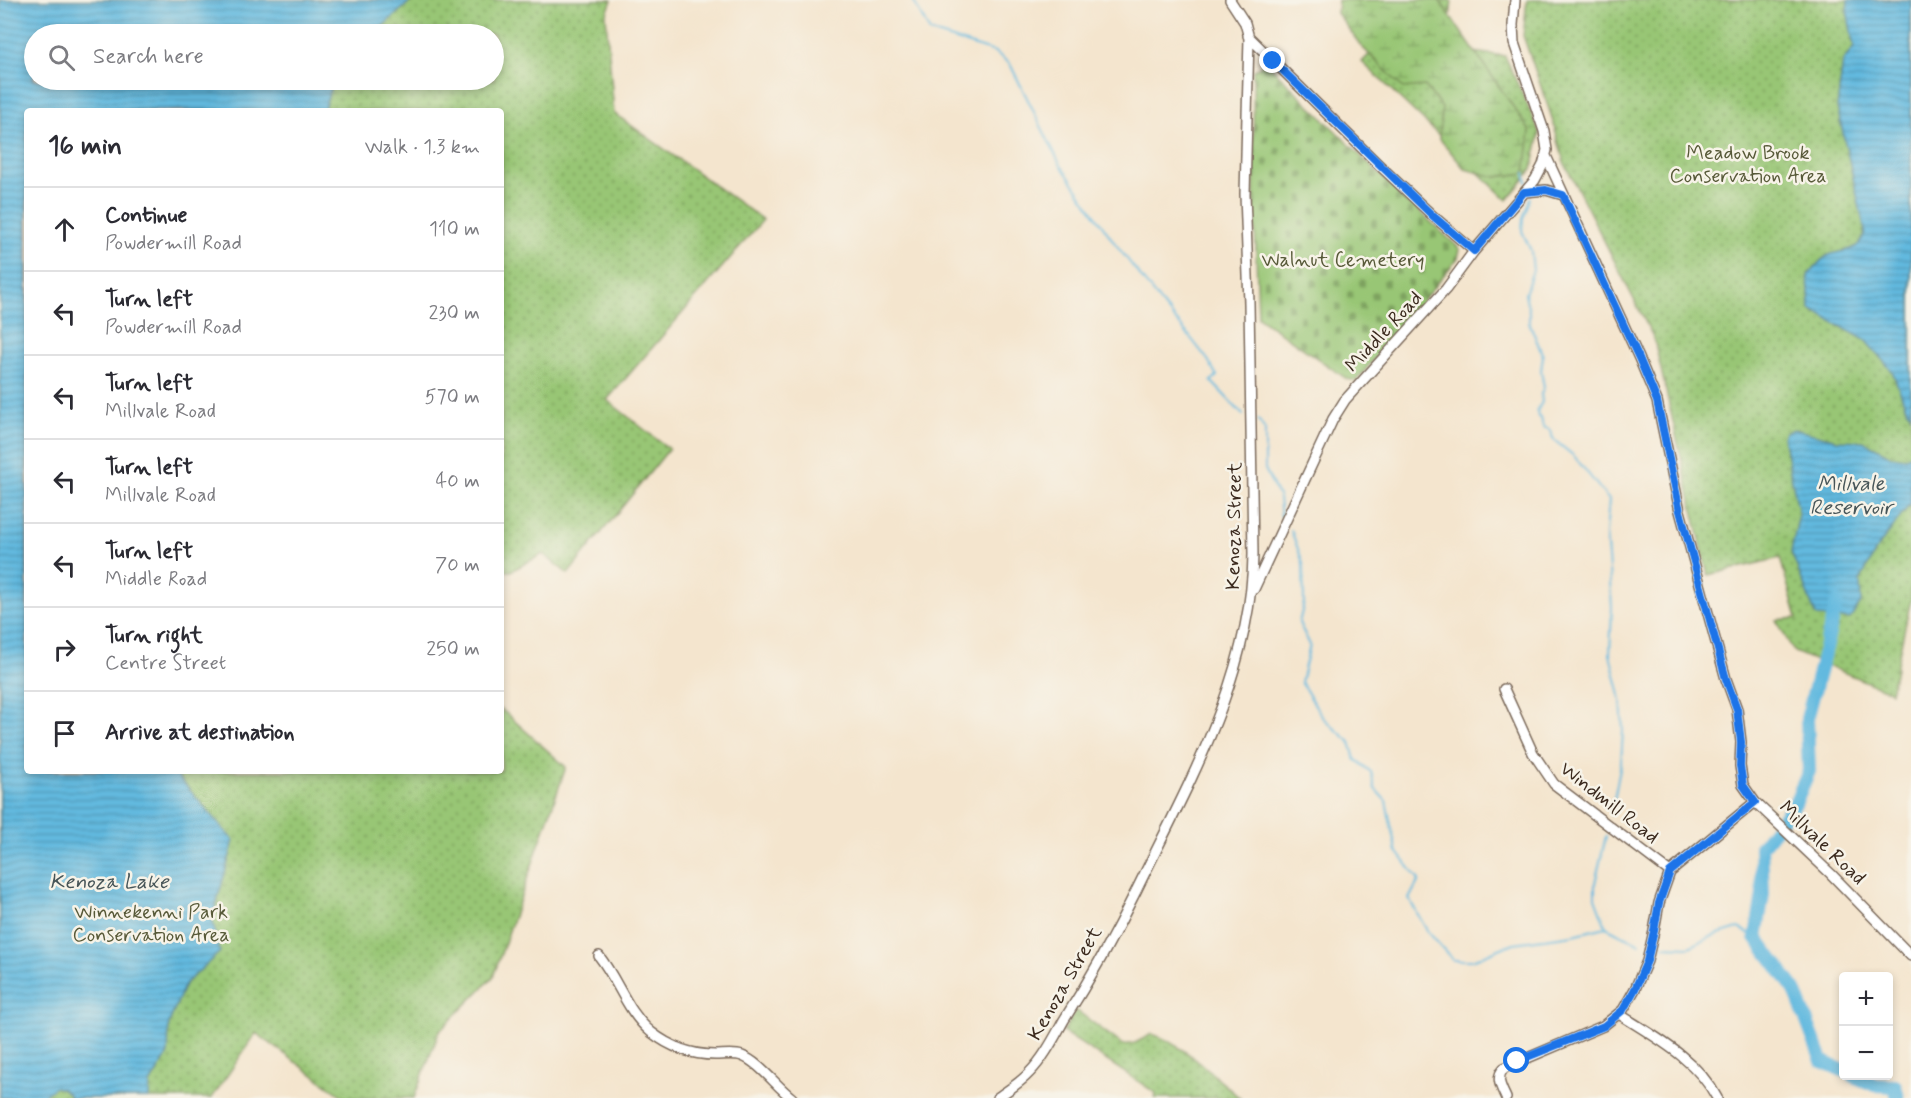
<!DOCTYPE html>
<meta charset="utf-8">
<style>
:root{--surface:#fff;--page:#f7f7f7;--text:#2b2b33;--muted:#7c7c81;--line:#e1e1e2}
body{margin:0;font-family:Mynerve,sans-serif;background:var(--page);color:var(--text)}
.controls{position:absolute;right:18px;bottom:18px;display:grid;overflow:hidden;border-radius:6px;box-shadow:0 3px 9px #0003}
.controls button{width:54px;height:54px;display:grid;place-items:center;padding:0;border:0;border-bottom:2px solid var(--line);background:var(--surface);color:var(--text);font:30px sans-serif}
.stop{position:absolute;width:18px;height:18px;margin:-14px;border:4px solid #1a73e8;border-radius:50%;background:#fff}
.stop.end{background:#1a73e8;border-color:#fff;box-shadow:0 2px 6px #0008}
.list{margin:0;padding:0;list-style:none}
h2{display:flex;justify-content:space-between;align-items:center;height:78px;margin:0;padding:0 24px;font-size:26px}
h2 small{font-size:20px;font-weight:400;color:var(--muted)}
.list li{display:grid;grid-template-columns:39px 1fr auto;gap:18px;align-items:center;box-sizing:border-box;height:84px;padding:0 24px;border-top:2px solid var(--line)}
.list b{display:block;font-size:22px;white-space:nowrap}
.list p{margin:0;font-size:20px;white-space:nowrap;color:var(--muted)}
.list em{font-size:20px;font-style:normal;color:var(--muted)}
.icon{flex:none;width:33px;height:33px;fill:none;stroke:currentColor;stroke-width:2;stroke-linecap:round;stroke-linejoin:round}
.map{position:relative;flex:none;width:1911px;height:1098px;overflow:hidden}
.search{position:absolute;background:var(--surface);box-shadow:0 3px 9px #0003;left:24px;top:24px;width:480px;height:66px;display:flex;align-items:center;gap:15px;box-sizing:border-box;padding:0 21px;border-radius:33px;color:var(--muted);font-size:22px}
.panel{position:absolute;background:var(--surface);box-shadow:0 3px 9px #0003;left:24px;top:108px;width:480px;height:666px;border-radius:6px}
.map>svg:first-child{display:block}
</style>
<div class="map">
<svg width="1911" height="1098" viewBox="0 0 1911 1098">
<defs>
<pattern id="grass-dots" width="8" height="8" patternUnits="userSpaceOnUse" patternTransform="scale(1.5)"><rect width="8" height="8" fill="#98c674"/><path d="M2 2h.1M6 6h.1" fill="none" stroke="#7da15f" stroke-width="1.8" stroke-linecap="round"/></pattern>
<pattern id="wetland-marsh" width="20" height="14" patternUnits="userSpaceOnUse" patternTransform="scale(1.5)"><rect width="20" height="14" fill="#98c674"/><path d="M1 5h8M5 5V1M11 12h8M15 12V8" fill="none" stroke="#7da15f"/></pattern>
<pattern id="cemetery-stones" width="16" height="16" patternUnits="userSpaceOnUse" patternTransform="scale(1.5)"><rect width="16" height="16" fill="#98c674"/><path d="M2 7V4a2 2 0 0 1 4 0v3zM10 15v-3a2 2 0 0 1 4 0v3z" fill="#7da15f"/></pattern>
<pattern id="water-rules" width="6" height="5" patternUnits="userSpaceOnUse" patternTransform="scale(1.5)"><rect width="6" height="5" fill="#62b9df"/><path d="M0 2.5h6" fill="none" stroke="#5297b4"/></pattern>
</defs>
<rect width="100%" height="100%" fill="#f7f3e8"/>
<filter id="ink" filterUnits="userSpaceOnUse"><feTurbulence type="fractalNoise" baseFrequency=".0167" numOctaves="2"/><feDisplacementMap in="SourceGraphic" scale="12" xChannelSelector="R" yChannelSelector="G"/><feConvolveMatrix kernelMatrix="1 2 1 2 8 2 1 2 1" color-interpolation-filters="sRGB"/></filter>
<filter id="wash" filterUnits="userSpaceOnUse"><feTurbulence type="fractalNoise" baseFrequency=".008" numOctaves="4" result="noise"/><feDisplacementMap in="SourceGraphic" scale="24" xChannelSelector="R" yChannelSelector="G"/><feGaussianBlur stdDeviation="1.35" result="paint"/><feColorMatrix in="noise" values="0 0 0 0 0 0 0 0 0 0 0 0 0 0 0 0 0 1.4 0 .05"/><feComposite in="paint" operator="in"/></filter>
<g filter="url(#wash)">
<rect width="100%" height="100%" fill="#f4e5ce"/>
<path fill="url(#grass-dots)" stroke="#6a7849" stroke-width="1.5" fill-rule="evenodd" d="M0 0H612L606 16 614 113 763 220 607 400 669 449 568 574 543 554 511 571H501V111H27V771H501V709L566 767 493 977 439 1032 414 1098H345L256 1033 212 1098H0ZM34 34H494V80H34Z
M1421 0H1452L1447 49 1505 56 1540 133 1532 170 1507 200 1362 62Z
M1527 0H1911V599L1891 692 1794 652 1776 620 1797 618 1780 558 1708 575 1654 339 1564 162 1551 115 1523 36Z
M1076 1010 1123 1045 1135 1043 1152 1034C1186 1045 1213 1076 1240 1098H1155L1156 1093 1063 1032Z"/>
<path fill="url(#wetland-marsh)" stroke="#6a7849" stroke-width="1.5" d="M1338 0H1439L1530 131 1525 173 1496 177 1465 169 1439 138 1442 108 1425 86 1403 88 1361 46 1337 13Z"/>
<path fill="url(#cemetery-stones)" stroke="#6a7849" stroke-width="1.5" d="M1266 62 1379 174 1460 249 1458 258 1356 381 1347 379 1258 317 1254 193 1253 71Z"/>
<path fill="url(#water-rules)" stroke="#4e727e" stroke-width="1.5" d="M0 0H412L374 34H34V80H334L323 111H27V771H173L234 841 212 919 220 952 185 984 169 1023 168 1054 150 1084 149 1098H71L63 1089 55 1087 41 1098H0Z
M1848 0H1911V415L1907 410 1892 371 1865 340 1810 309 1808 275C1814 269 1821 258 1829 255 1846 248 1859 254 1865 231L1837 107 1843 61 1854 47 1847 11Z
M1793 429 1837 440 1863 441 1892 456 1905 458 1911 454V503L1878 547 1860 581 1861 603 1850 619 1816 616 1791 552 1799 514 1783 437 1785 432Z"/>
<g fill="none" stroke-linecap="round" stroke-linejoin="round">
<path stroke="#62b9df" stroke-width="2" d="M913 0 930 32 995 52 1010 64 1060 164 1114 242 1161 303 1190 337 1208 360 1217 376 1211 381 1243 415
M1525 173 1527 182
M1530 198 1523 219 1522 231 1531 251 1533 270 1525 294 1529 311V322L1543 356 1541 371 1544 387 1541 394 1542 402 1537 411 1538 417 1541 418 1543 427 1549 429 1554 440 1574 456 1609 500 1606 533 1612 607 1610 654 1621 700 1623 731 1621 763 1611 815
M1258 419 1265 430V469L1279 498 1281 517
M1291 530 1303 563 1304 602 1299 623 1310 645 1301 682 1323 718 1350 742 1355 759 1371 772 1375 789 1386 801 1396 850 1419 880 1409 899 1428 932 1453 960H1472L1514 943 1573 935 1606 927 1640 944
M1606 836 1595 883V898L1606 927
M1662 946 1689 947 1715 935 1738 928 1756 937"/>
<path stroke="#62b9df" stroke-width="14" d="M1837 602 1807 719 1809 771 1795 803 1761 847 1763 894 1756 937 1795 990 1822 1061 1844 1071
M1854 1076 1875 1085 1895 1086 1898 1098"/>
</g>
</g>
<g filter="url(#ink)">
<g fill="none" stroke-linecap="round" stroke-linejoin="round">
<g stroke="#7c6b5c" stroke-width="12">
<path id="minor" d="M1248 36 1377 163 1433 216 1474 251
M1546 156 1639 358 1657 401 1680 511 1726 679 1737 709 1741 742 1740 766 1743 785 1755 802 1831 874 1911 956
M1525 192 1546 190 1563 195
M1254 589 1333 419 1345 400 1446 289 1474 251 1535 180 1543 165 1547 150 1544 131 1514 43 1513 25 1515 0
M1504 689 1533 753 1554 784 1670 872
M599 956C618 980 627 1012 651 1032 670 1047 691 1055 715 1055 723 1055 735 1053 742 1056 759 1062 777 1087 792 1098
M1619 1014C1655 1037 1697 1059 1717 1098
M997 1098C1008 1090 1020 1083 1029 1073 1044 1058 1054 1038 1064 1020 1091 978 1115 934 1137 889 1188 785 1252 673 1253 554L1249 303 1245 194 1249 38 1245 23 1230 0
M1506 1098C1501 1087 1495 1078 1504 1068L1603 1026 1623 1010 1635 989 1647 961 1654 931 1659 903 1670 872 1755 802"/>
</g>
<use href="#minor" stroke="#fff" stroke-width="9"/>
</g>
</g>
<g fill="none" stroke-linecap="round" stroke-linejoin="round" filter="url(#ink)">
<path stroke="#1a73e8" stroke-width="8" d="M1273 61 1433 216 1474 251 1524 192 1546 190 1563 195 1639 358 1657 401 1680 511 1726 679 1737 709 1741 742 1740 766 1743 785 1755 802 1670 872 1659 903 1654 931 1647 961 1635 989 1623 1010 1604 1026 1517 1061"/>
</g>
<g text-anchor="middle" stroke-width="5" stroke-linejoin="round" paint-order="stroke">
<g font-size="20" fill="#575938" stroke="#f7f3e8">
<text x="1748" y="159">Meadow Brook<tspan x="1748" dy="23">Conservation Area</tspan></text>
<text x="1343" y="266">Walnut Cemetery</text>
<text x="151" y="918">Winnekenni Park<tspan x="151" dy="23">Conservation Area</tspan></text>
</g>
<g font-size="20" fill="#3b2a1e" stroke="#f7f3e8">
<text transform="translate(1383 331) rotate(-47)" y="7">Middle Road</text>
<text transform="translate(1233 526) rotate(-89)" y="7">Kenoza Street</text>
<text transform="translate(1610 802) rotate(38)" y="7">Windmill Road</text>
<text transform="translate(1823 842) rotate(44)" y="7">Millvale Road</text>
<text transform="translate(1064 983) rotate(-60)" y="7">Kenoza Street</text>
</g>
<g font-size="21" font-style="italic" fill="#475558" stroke="#f7f3e8">
<text x="1851" y="490">Millvale<tspan x="1851" dy="24">Reservoir</tspan></text>
<text x="109" y="888">Kenoza Lake</text>
</g>
</g>
</svg>
<div class="controls">
<button>+</button>
<button>−</button>
</div>
<div class="stop" style="left:1517px;top:1061px"></div>
<div class="stop end" style="left:1273px;top:61px"></div>
<div class="search"><svg class="icon" aria-label="search" viewBox="0 0 24 24"><circle cx="10" cy="10" r="6"/><path d="M15 15l6 6"/></svg>Search here</div>
<section class="panel">
<h2>16 min<small>Walk · 1.3 km</small></h2>
<ul class="list">
<li><svg class="icon" aria-label="ahead" viewBox="0 0 24 24"><path d="M12 20V5M6 11l6-6 6 6"/></svg><div><b>Continue</b><p>Powdermill Road</p></div><em>110 m</em></li>
<li><svg class="icon" aria-label="left" viewBox="0 0 24 24"><path d="M17 20v-9H6M10 6l-5 5 5 5"/></svg><div><b>Turn left</b><p>Powdermill Road</p></div><em>230 m</em></li>
<li><svg class="icon" aria-label="left" viewBox="0 0 24 24"><path d="M17 20v-9H6M10 6l-5 5 5 5"/></svg><div><b>Turn left</b><p>Millvale Road</p></div><em>570 m</em></li>
<li><svg class="icon" aria-label="left" viewBox="0 0 24 24"><path d="M17 20v-9H6M10 6l-5 5 5 5"/></svg><div><b>Turn left</b><p>Millvale Road</p></div><em>40 m</em></li>
<li><svg class="icon" aria-label="left" viewBox="0 0 24 24"><path d="M17 20v-9H6M10 6l-5 5 5 5"/></svg><div><b>Turn left</b><p>Middle Road</p></div><em>70 m</em></li>
<li><svg class="icon" aria-label="right" viewBox="0 0 24 24"><path d="M7 20v-9h11M14 6l5 5-5 5"/></svg><div><b>Turn right</b><p>Centre Street</p></div><em>250 m</em></li>
<li><svg class="icon" aria-label="arrive" viewBox="0 0 24 24"><path d="M6 21V4h12l-3 4 3 4H6"/></svg><div><b>Arrive at destination</b></div></li>
</ul>
</section>
</div>
